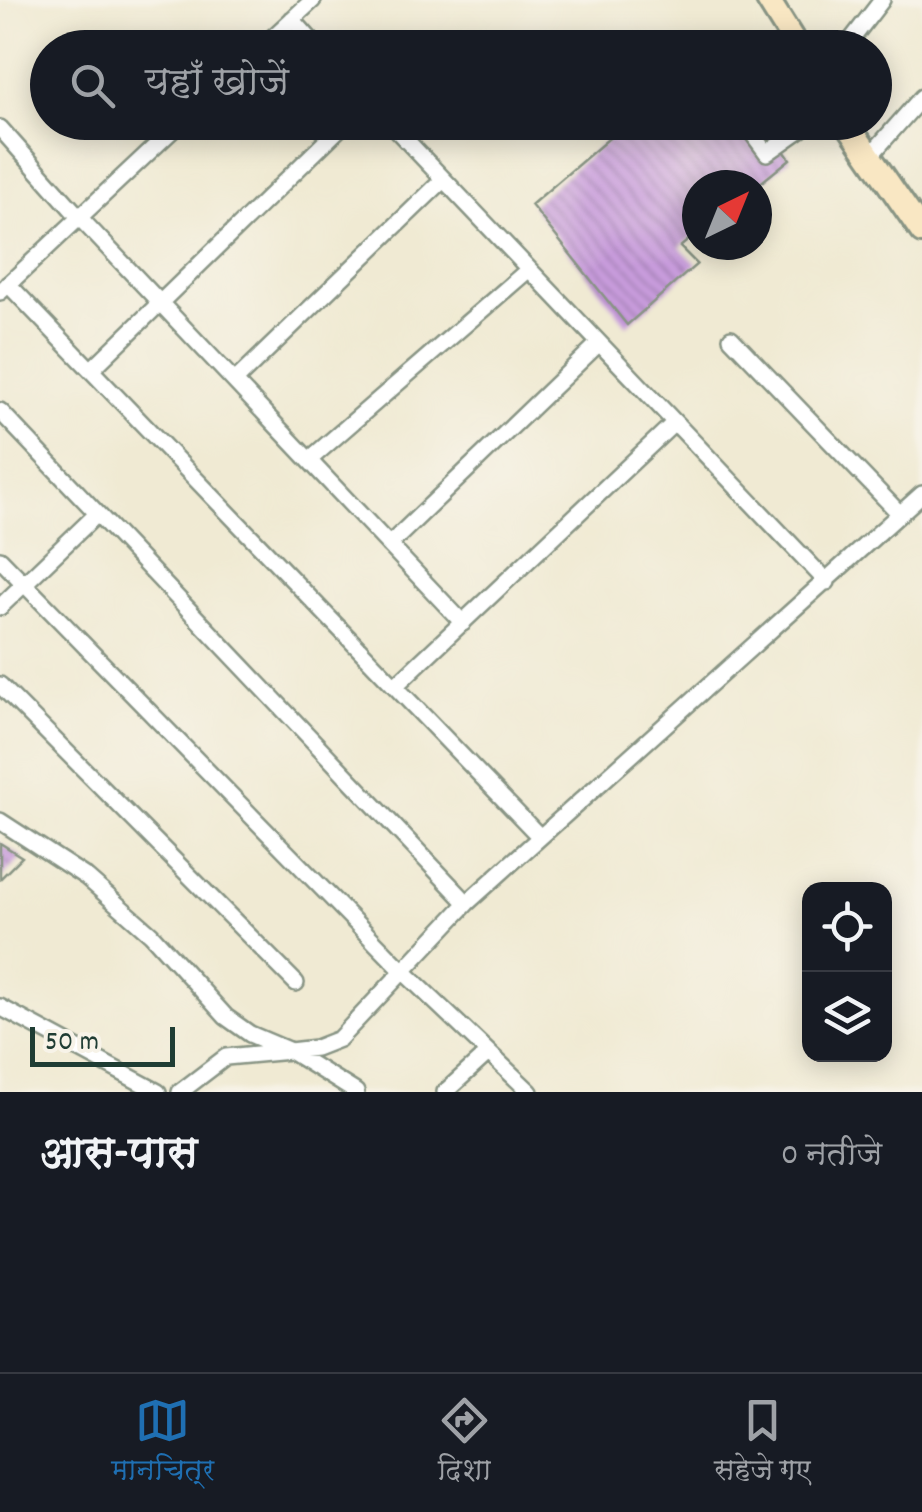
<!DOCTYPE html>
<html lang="hi">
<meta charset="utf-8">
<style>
:root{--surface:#171b24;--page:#242831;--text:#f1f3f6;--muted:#9ea1a6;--line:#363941;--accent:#1f6fb2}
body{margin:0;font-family:Dekko,"Playpen Sans Deva",sans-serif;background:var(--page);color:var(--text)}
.controls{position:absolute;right:30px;bottom:30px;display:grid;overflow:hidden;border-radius:20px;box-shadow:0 5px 25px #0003}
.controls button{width:90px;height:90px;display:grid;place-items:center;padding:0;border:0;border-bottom:2px solid var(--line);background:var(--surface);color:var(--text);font:50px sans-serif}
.compass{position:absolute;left:682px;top:170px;width:90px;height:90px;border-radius:50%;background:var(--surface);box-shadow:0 5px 25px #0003;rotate:43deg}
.scale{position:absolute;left:30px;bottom:25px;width:145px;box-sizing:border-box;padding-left:10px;border:5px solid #1f3d34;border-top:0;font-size:28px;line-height:35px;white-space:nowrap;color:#1f3d34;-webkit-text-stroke:8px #f7f3e8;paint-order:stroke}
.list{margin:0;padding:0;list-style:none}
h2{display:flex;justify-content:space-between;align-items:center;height:130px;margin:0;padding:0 40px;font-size:42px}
h2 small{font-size:32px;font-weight:400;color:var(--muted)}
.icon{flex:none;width:55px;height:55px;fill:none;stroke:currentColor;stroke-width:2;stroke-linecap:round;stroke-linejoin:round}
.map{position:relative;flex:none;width:922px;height:1092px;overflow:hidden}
.search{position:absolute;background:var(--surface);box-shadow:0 5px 25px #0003;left:30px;right:30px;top:30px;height:110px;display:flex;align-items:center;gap:25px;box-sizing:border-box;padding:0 35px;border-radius:55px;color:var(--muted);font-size:38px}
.sheet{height:280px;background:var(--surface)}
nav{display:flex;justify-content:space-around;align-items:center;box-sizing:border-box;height:140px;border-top:2px solid var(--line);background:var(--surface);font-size:28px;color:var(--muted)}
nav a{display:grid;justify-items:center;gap:5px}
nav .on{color:var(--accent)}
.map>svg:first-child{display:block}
</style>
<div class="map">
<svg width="922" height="1092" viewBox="0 0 922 1092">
<defs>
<pattern id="building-back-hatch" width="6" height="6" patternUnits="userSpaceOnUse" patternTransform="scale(2.5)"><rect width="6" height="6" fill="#c89bdc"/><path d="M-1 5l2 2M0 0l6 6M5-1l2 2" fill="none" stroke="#a280b3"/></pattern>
</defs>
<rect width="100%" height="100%" fill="#f7f3e8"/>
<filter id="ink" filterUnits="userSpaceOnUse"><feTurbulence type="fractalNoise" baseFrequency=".01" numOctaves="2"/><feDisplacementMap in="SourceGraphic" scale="20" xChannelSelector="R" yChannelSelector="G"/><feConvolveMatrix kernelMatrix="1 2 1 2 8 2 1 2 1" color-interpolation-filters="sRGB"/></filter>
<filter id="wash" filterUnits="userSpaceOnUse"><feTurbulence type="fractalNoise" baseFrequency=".0048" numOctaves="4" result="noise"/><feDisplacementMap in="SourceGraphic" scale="40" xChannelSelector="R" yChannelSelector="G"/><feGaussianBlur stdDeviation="2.25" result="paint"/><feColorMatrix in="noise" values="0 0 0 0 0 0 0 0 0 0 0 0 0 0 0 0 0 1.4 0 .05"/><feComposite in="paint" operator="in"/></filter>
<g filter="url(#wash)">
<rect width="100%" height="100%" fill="#f0ead3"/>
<g id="blocks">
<path fill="url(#building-back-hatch)" d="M628 122H763L790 159 758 185H697V233L680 247 697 264 627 325 531 205Z
M0 843 22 857 0 879Z"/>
</g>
</g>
<g filter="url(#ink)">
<use href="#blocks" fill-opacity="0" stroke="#889484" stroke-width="2.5"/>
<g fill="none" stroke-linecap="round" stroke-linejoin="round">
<g stroke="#889484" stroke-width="20">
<path id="street" d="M292 19 318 48
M261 48 313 0
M845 48 882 0
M389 122 827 582
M744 122 767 153 811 122
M0 128 79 217 463 623
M869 157 922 97
M8 284 539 836
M0 292 181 122
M731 338 900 514
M91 370 346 122
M235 381 443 180
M0 411 467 903
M309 460 528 270
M389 545 598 344
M0 559 403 971 530 1092
M0 607 97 514
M0 685 296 983
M395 686 673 424
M0 821 86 877 151 934 226 1017 250 1034 290 1051 316 1048 339 1039 467 903 922 494
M0 1007 158 1092
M180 1092 226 1057 290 1051 356 1092
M445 1092 488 1053"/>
</g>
<g stroke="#889484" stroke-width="28">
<path id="secondary" d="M768 0 798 48
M846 122 922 232"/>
</g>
<use href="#street" stroke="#fff" stroke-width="15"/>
<use href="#secondary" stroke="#f9e7c3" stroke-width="22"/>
</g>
</g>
</svg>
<div class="controls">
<button><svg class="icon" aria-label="locate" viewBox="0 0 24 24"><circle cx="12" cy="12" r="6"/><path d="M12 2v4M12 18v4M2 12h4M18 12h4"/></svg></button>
<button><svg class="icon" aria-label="layers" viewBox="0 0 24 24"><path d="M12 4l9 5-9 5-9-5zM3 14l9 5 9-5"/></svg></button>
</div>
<svg class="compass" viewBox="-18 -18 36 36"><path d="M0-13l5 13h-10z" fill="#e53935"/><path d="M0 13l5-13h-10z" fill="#9ea1a6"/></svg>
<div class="scale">50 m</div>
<div class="search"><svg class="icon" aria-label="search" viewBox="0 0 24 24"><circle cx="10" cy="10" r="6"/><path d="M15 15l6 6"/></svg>यहाँ खोजें</div>
</div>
<section class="sheet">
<h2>आस-पास<small>0 नतीजे</small></h2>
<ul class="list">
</ul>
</section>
<nav>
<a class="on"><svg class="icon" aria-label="map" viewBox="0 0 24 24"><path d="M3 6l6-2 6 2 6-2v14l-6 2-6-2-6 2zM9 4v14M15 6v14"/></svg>मानचित्र</a>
<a><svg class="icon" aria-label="directions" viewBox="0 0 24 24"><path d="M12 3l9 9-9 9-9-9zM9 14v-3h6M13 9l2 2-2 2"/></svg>दिशा</a>
<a><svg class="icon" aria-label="saved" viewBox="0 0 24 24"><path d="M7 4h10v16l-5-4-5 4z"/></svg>सहेजे गए</a>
</nav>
